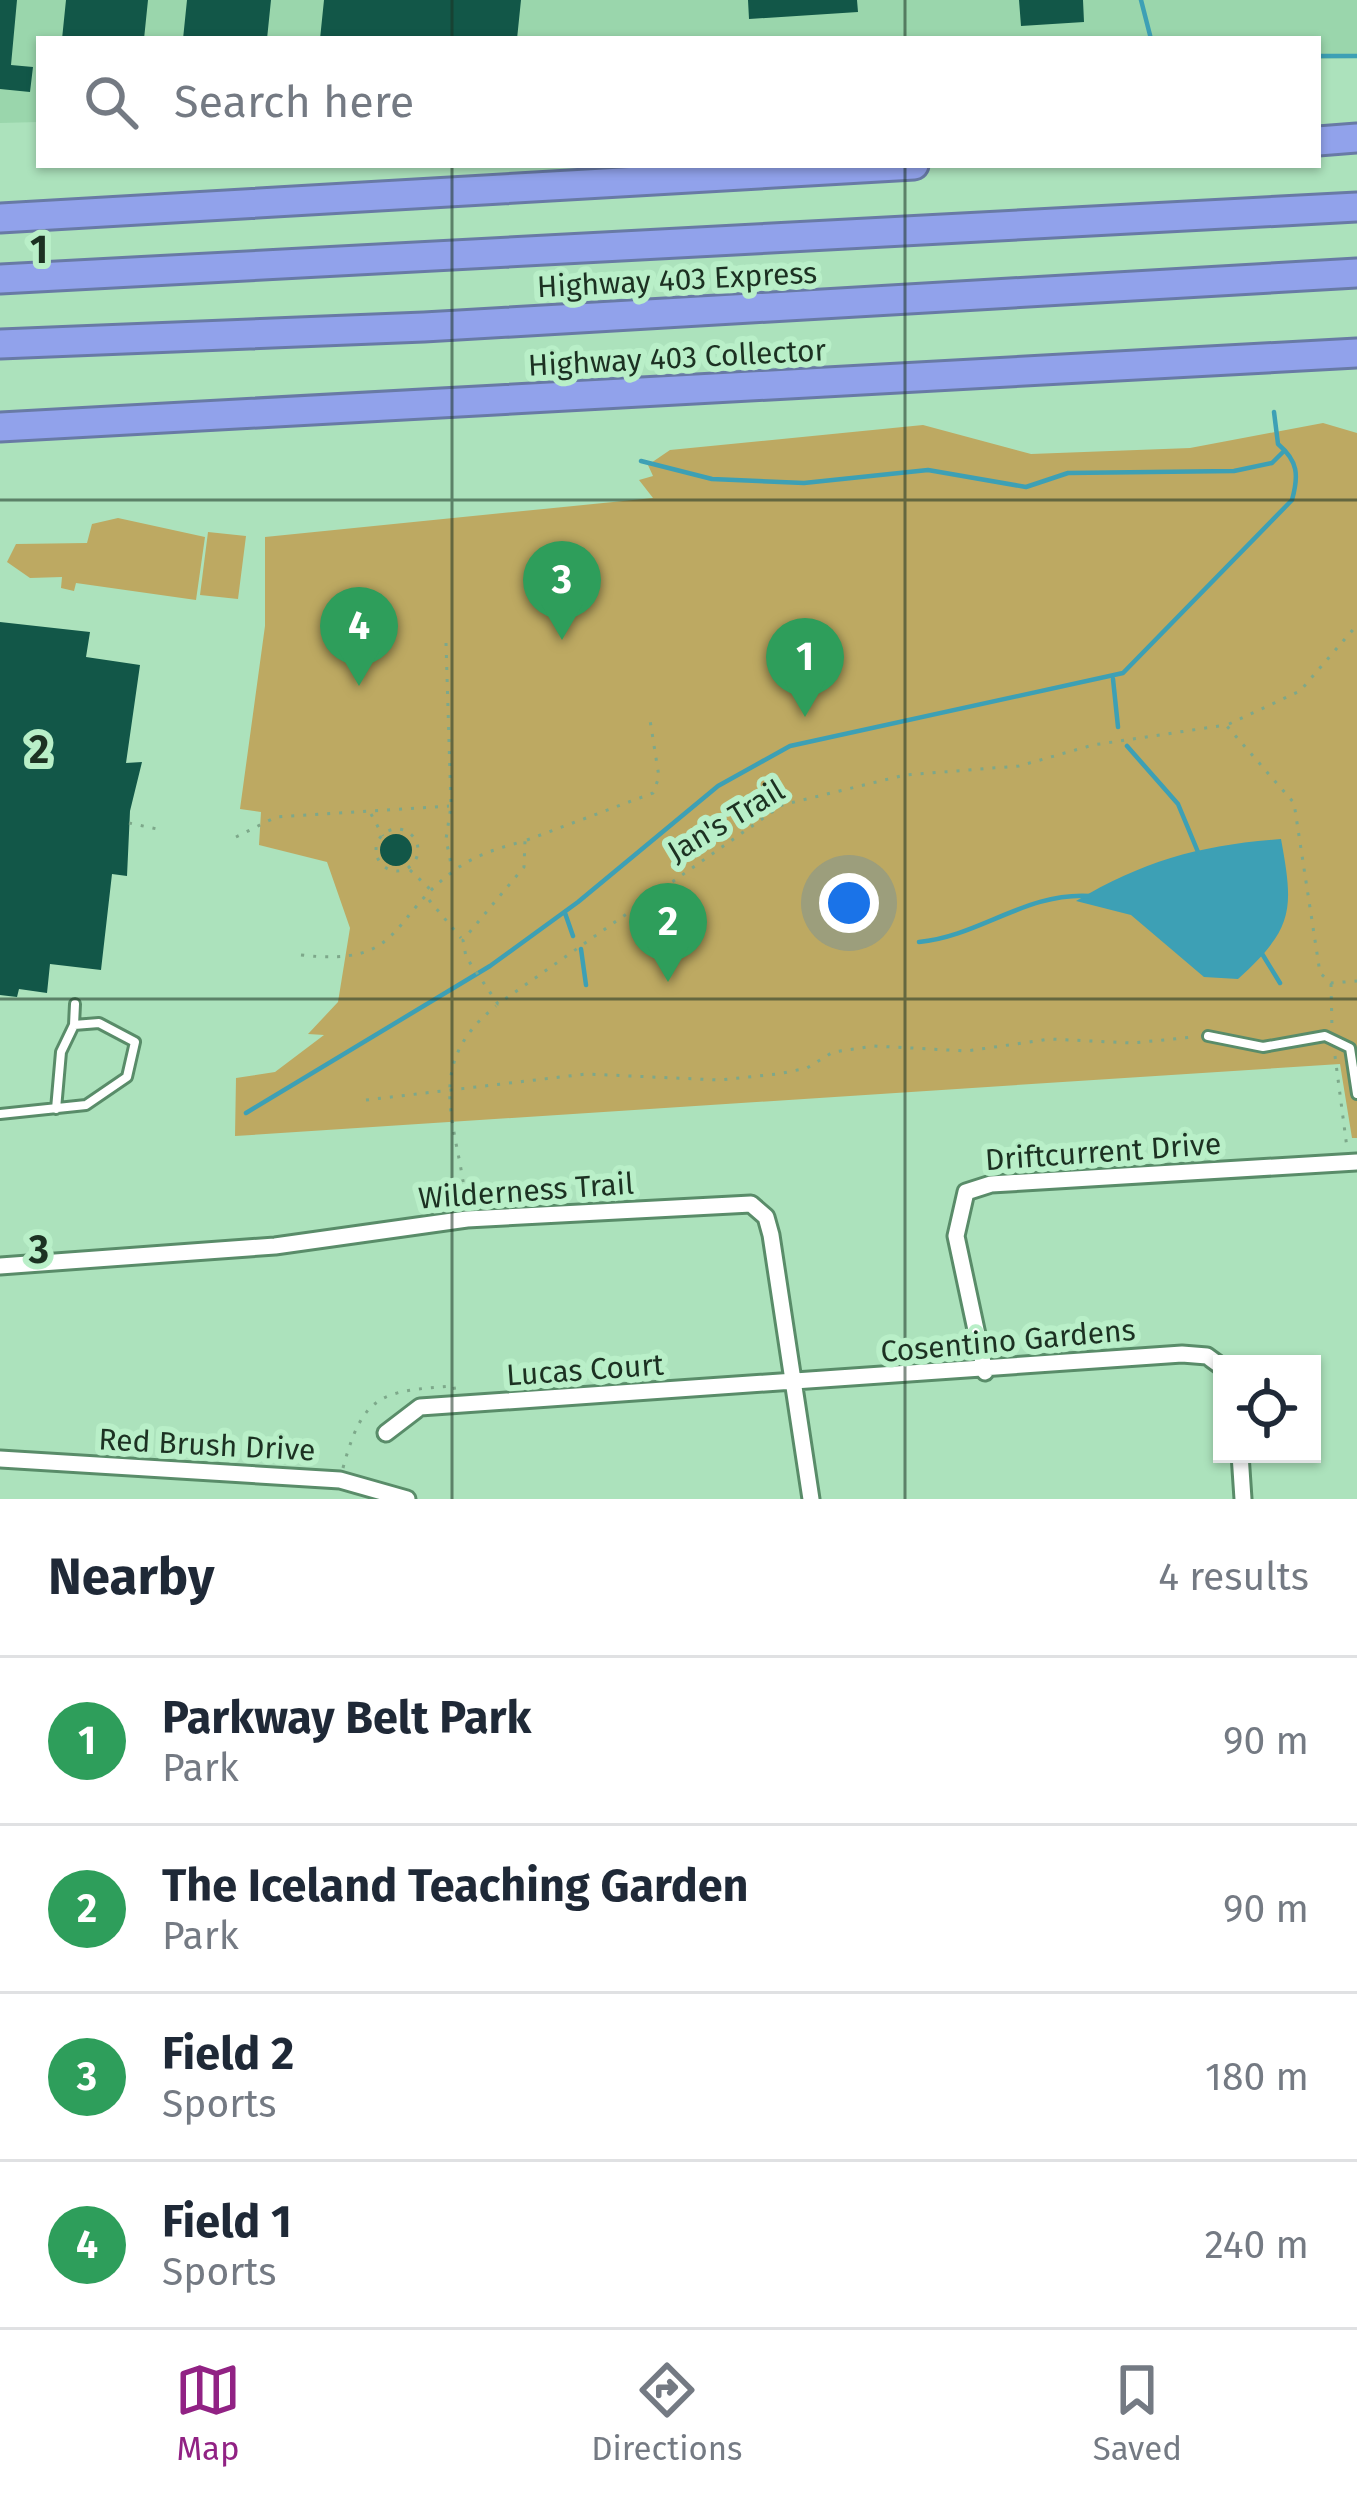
<!DOCTYPE html>
<style>
:root{--surface:#fff;--page:#f2f2f3;--text:#1f2937;--muted:#747a83;--line:#e0e1e3;--accent:#912284}
body{margin:0;font-family:"Fira Sans",sans-serif;background:var(--page);color:var(--text)}
.controls{position:absolute;right:36px;bottom:36px;display:grid;overflow:hidden;border-radius:0px;box-shadow:0 3px 9px #0004}
.controls button{width:108px;height:108px;display:grid;place-items:center;padding:0;border:0;border-bottom:3px solid var(--line);background:var(--surface);color:var(--text);font:60px sans-serif}
.you{position:absolute;left:849px;top:903px;width:42px;height:42px;margin:-30px;border:9px solid #fff;border-radius:50%;background:#1a73e8;box-shadow:0 0 0 18px #1a73e833}
.badge{display:grid;place-items:center;width:78px;height:78px;border-radius:50%;background:var(--accent);color:#fff;font-size:39px;font-weight:700}
.pin{position:absolute;translate:-50% -99px;filter:drop-shadow(0 3px 6px #0008)}
.pin::after{content:'';position:absolute;top:63px;width:42px;height:36px;background:inherit;clip-path:polygon(0 0,100% 0,50% 100%)}
.list{margin:0;padding:0;list-style:none}
h2{display:flex;justify-content:space-between;align-items:center;height:156px;margin:0;padding:0 48px;font-size:51px}
h2 small{font-size:39px;font-weight:400;color:var(--muted)}
.list li{display:grid;grid-template-columns:78px 1fr auto;gap:36px;align-items:center;box-sizing:border-box;height:168px;padding:0 48px;border-top:3px solid var(--line)}
.list b{display:block;font-size:45px;white-space:nowrap}
.list p{margin:0;font-size:39px;white-space:nowrap;color:var(--muted)}
.list em{font-size:39px;font-style:normal;color:var(--muted)}
.icon{flex:none;width:66px;height:66px;fill:none;stroke:currentColor;stroke-width:2;stroke-linecap:round;stroke-linejoin:round}
.map{position:relative;flex:none;width:1357px;height:1499px;overflow:hidden}
.search{position:absolute;background:var(--surface);box-shadow:0 3px 9px #0004;left:36px;right:36px;top:36px;height:132px;display:flex;align-items:center;gap:30px;box-sizing:border-box;padding:0 42px;border-radius:0px;color:var(--muted);font-size:45px}
.sheet{height:828px;background:var(--surface)}
nav{display:flex;justify-content:space-around;align-items:center;box-sizing:border-box;height:168px;border-top:3px solid var(--line);background:var(--surface);font-size:33px;color:var(--muted)}
nav a{display:grid;justify-items:center;gap:6px}
nav .on{color:var(--accent)}
.map>svg:first-child{display:block}
</style>
<div class="map">
<svg width="1357" height="1499" viewBox="0 0 1357 1499">
<rect width="100%" height="100%" fill="#ace2bc"/>
<path fill="#9ad6ac" d="M0 0H1357V58L1318 59V39H39V122L0 123Z"/>
<path fill="#bda962" d="M1323 423 1357 433V1138H1352L1340 1064 235 1136 236 1078 275 1072 324 1035 308 1034 338 1002 350 928 327 862 259 845 261 812 240 809 265 626V537L653 498 639 480 653 476 648 465 670 450 923 425 1031 454 1190 448Z
M118 518 205 537 196 600 76 583 74 591 61 588 62 577 30 578 7 562 16 544 87 543 92 524Z
M208 532 246 536 238 599 200 595Z"/>
<path fill="#3da0b5" d="M1281 839C1294 910 1294 928 1238 979L1204 977 1131 915 1076 901C1145 860 1201 845 1281 839Z"/>
<g fill="none" stroke-linecap="round" stroke-linejoin="round">
<path stroke="#3da0b5" stroke-width="4.5" d="M1141 0 1151 39
M1318 56H1357
M641 461 712 479 804 483 928 470 1026 487 1068 473 1234 471 1272 463 1283 452
M1113 679 1118 727
M1127 746 1178 804 1198 852
M565 913 573 936
M919 942C980 936 1026 892 1090 896
M581 949 586 985
M1261 952 1280 983
M246 1113 490 966 578 902 718 786 790 746 1123 673 1292 500C1299 475 1298 461 1278 444L1274 412"/>
</g>
<path fill="#125748" d="M0 0H17L11 65 33 67 30 92 0 89Z
M66 0H148L144 39H62Z
M187 0H271L267 39H183Z
M324 0H521L517 39H320Z
M748 0H857L858 12 749 19Z
M1019 0H1083L1084 22 1021 26Z
M0 622 90 632 86 657 140 665 126 763 142 762 130 811 127 876 112 874 101 970 50 964 47 993 19 989 17 997 0 995Z
M380 850a16 16 0 1 1 32 0a16 16 0 1 1-32 0Z"/>
<g fill="none" stroke-linecap="round" stroke-linejoin="round">
<g stroke="#598c69" stroke-width="14">
<path id="lane" d="M1208 1036 1263 1047 1325 1036 1350 1048 1357 1094
M56 1109 61 1052 74 1025 75 1004
M0 1114 86 1105 127 1077 135 1042 99 1023 74 1025"/>
</g>
<g stroke="#598c69" stroke-width="21">
<path id="street" d="M0 1266 275 1246 467 1219 751 1204 766 1217 771 1235 811 1499
M985 1372 956 1236 966 1192 991 1184 1357 1162
M386 1433 420 1407 1182 1354 1207 1356 1222 1367
M1240 1454 1243 1499
M0 1459 340 1480 407 1499"/>
</g>
<g stroke="#687aa5" stroke-width="33">
<path id="highway" d="M1318 141 1357 138
M0 218 914 165
M0 279 1357 207
M0 344 424 327 1357 273
M0 427 1357 353"/>
</g>
<path stroke="#7da88a" stroke-width="3" stroke-dasharray="3 9" stroke-linecap="butt" d="M446 643 451 806 446 839 452 869
M1229 724 1300 691 1357 625
M371 814 383 836
M129 823 162 830
M376 850a21 21 0 1 1 42 0a21 21 0 1 1-42 0Z
M236 837 276 817 449 806
M527 840 653 793 659 777 650 720
M410 870 433 892
M429 900 461 938
M301 955C405 967 388 918 455 870 475 855 501 847 525 841L524 867 463 940 466 957 498 1004 782 805 905 775 1019 766 1093 745 1226 725 1294 803 1320 973 1331 983 1357 981
M1331 984 1332 1029
M1335 1056 1347 1148
M366 1100 586 1074 719 1080 778 1074 807 1068 833 1052 874 1046 967 1051 1050 1039 1132 1043 1194 1037
M466 1206C460 1127 419 1067 496 1006
M343 1468C363 1393 382 1391 454 1386L455 1392"/>
<use href="#lane" stroke="#fff" stroke-width="8"/>
<use href="#street" stroke="#fff" stroke-width="15"/>
<use href="#highway" stroke="#91a2eb" stroke-width="27"/>
</g>
<path fill="none" stroke="#1c3122" stroke-width="3" stroke-opacity="0.55" d="M452 0V39M905 0V39M452 165V1499M905 165V1499M0 500H1357M0 999H1357"/>
<g text-anchor="middle" stroke-width="12" stroke-linejoin="round" paint-order="stroke">
<g font-size="30" fill="#1c3122" stroke="#b9efc8">
<text transform="translate(677 280) rotate(-3)" y="10">Highway 403 Express</text>
<text transform="translate(677 358) rotate(-3)" y="10">Highway 403 Collector</text>
<text transform="translate(726 821) rotate(-31)" y="10">Jan's Trail</text>
<text transform="translate(1103 1152) rotate(-4)" y="10">Driftcurrent Drive</text>
<text transform="translate(526 1191) rotate(-4)" y="10">Wilderness Trail</text>
<text transform="translate(1008 1341) rotate(-5)" y="10">Cosentino Gardens</text>
<text transform="translate(585 1370) rotate(-4)" y="10">Lucas Court</text>
<text transform="translate(207 1445) rotate(3)" y="10">Red Brush Drive</text>
</g>
</g>
<g font-size="39" text-anchor="middle" font-weight="bold" fill="#1c3122" stroke="#b9efc8" stroke-width="12" stroke-linejoin="round" paint-order="stroke">
<text x="39" y="263">1</text>
<text x="39" y="763">2</text>
<text x="39" y="1263">3</text>
</g>
</svg>
<div class="controls">
<button><svg class="icon" aria-label="locate" viewBox="0 0 24 24"><circle cx="12" cy="12" r="6"/><path d="M12 2v4M12 18v4M2 12h4M18 12h4"/></svg></button>
</div>
<div class="you"></div>
<div class="pin badge" style="left:805px;top:717px;background:#2e9e5b">1</div>
<div class="pin badge" style="left:668px;top:982px;background:#2e9e5b">2</div>
<div class="pin badge" style="left:562px;top:640px;background:#2e9e5b">3</div>
<div class="pin badge" style="left:359px;top:686px;background:#2e9e5b">4</div>
<div class="search"><svg class="icon" aria-label="search" viewBox="0 0 24 24"><circle cx="10" cy="10" r="6"/><path d="M15 15l6 6"/></svg>Search here</div>
</div>
<section class="sheet">
<h2>Nearby<small>4 results</small></h2>
<ul class="list">
<li><span class="badge" style="background:#2e9e5b">1</span><div><b>Parkway Belt Park</b><p>Park</p></div><em>90 m</em></li>
<li><span class="badge" style="background:#2e9e5b">2</span><div><b>The Iceland Teaching Garden</b><p>Park</p></div><em>90 m</em></li>
<li><span class="badge" style="background:#2e9e5b">3</span><div><b>Field 2</b><p>Sports</p></div><em>180 m</em></li>
<li><span class="badge" style="background:#2e9e5b">4</span><div><b>Field 1</b><p>Sports</p></div><em>240 m</em></li>
</ul>
</section>
<nav>
<a class="on"><svg class="icon" aria-label="map" viewBox="0 0 24 24"><path d="M3 6l6-2 6 2 6-2v14l-6 2-6-2-6 2zM9 4v14M15 6v14"/></svg>Map</a>
<a><svg class="icon" aria-label="directions" viewBox="0 0 24 24"><path d="M12 3l9 9-9 9-9-9zM9 14v-3h6M13 9l2 2-2 2"/></svg>Directions</a>
<a><svg class="icon" aria-label="saved" viewBox="0 0 24 24"><path d="M7 4h10v16l-5-4-5 4z"/></svg>Saved</a>
</nav>
